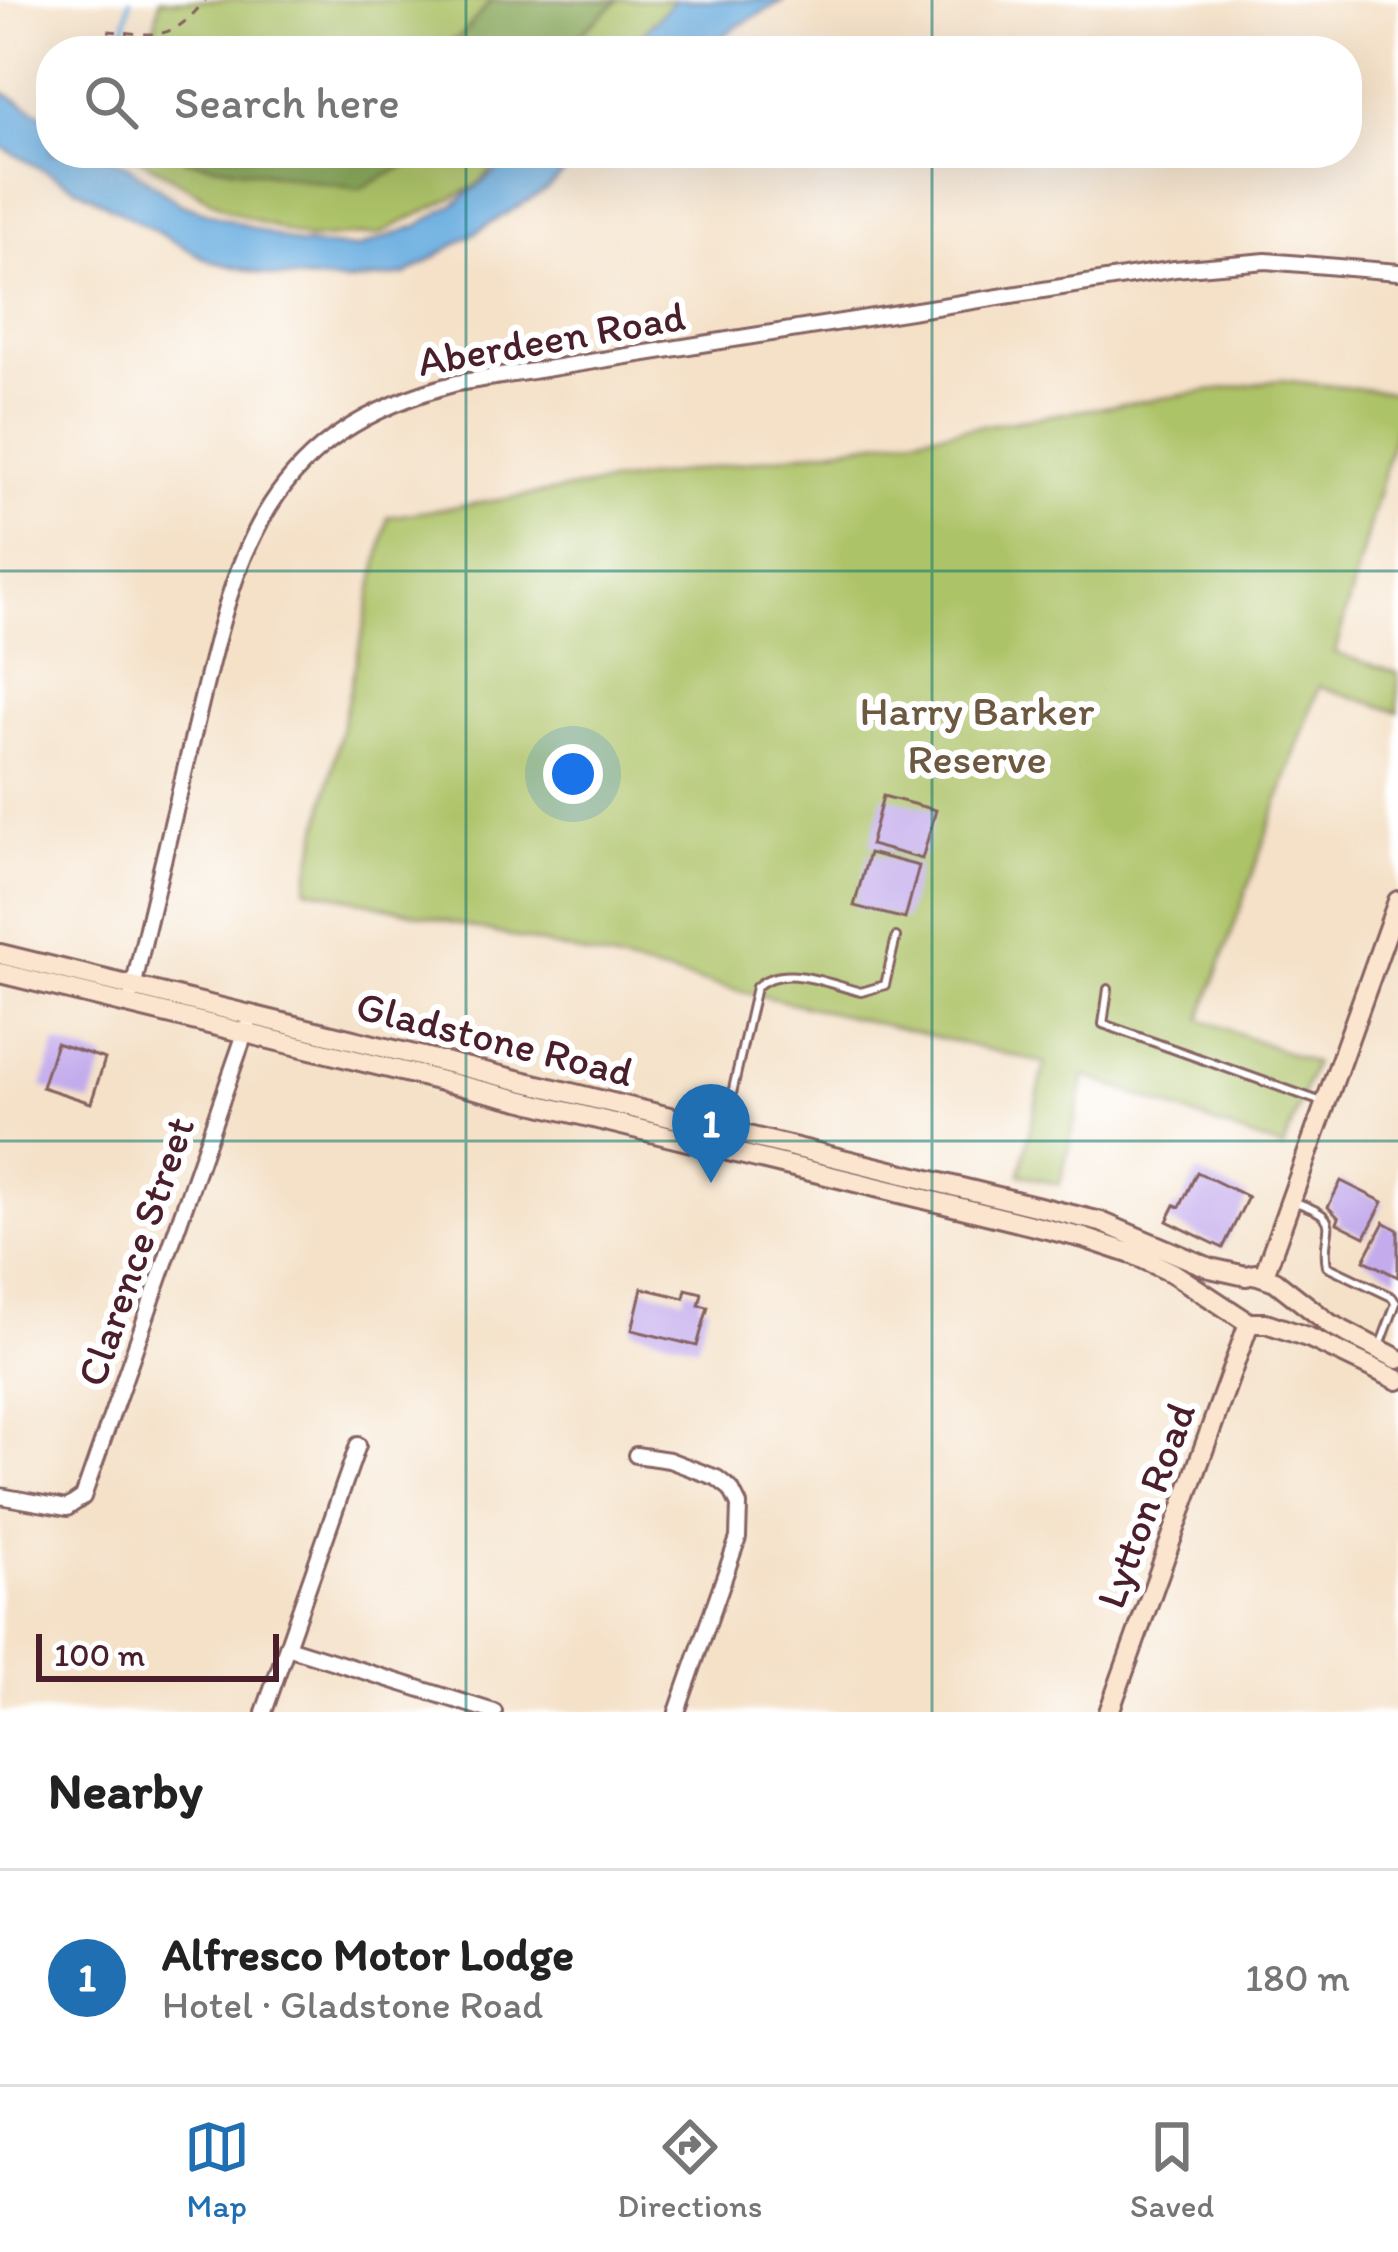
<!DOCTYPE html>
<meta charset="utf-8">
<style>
:root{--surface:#fff;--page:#f6f6f6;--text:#222;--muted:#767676;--line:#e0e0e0;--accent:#1f6fb2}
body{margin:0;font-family:Itim,sans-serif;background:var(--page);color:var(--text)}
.scale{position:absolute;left:36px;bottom:30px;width:243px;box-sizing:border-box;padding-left:12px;border:6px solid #4a1f2b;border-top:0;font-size:33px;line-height:42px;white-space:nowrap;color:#4a1f2b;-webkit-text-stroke:9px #fff;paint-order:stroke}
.you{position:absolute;left:573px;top:774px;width:42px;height:42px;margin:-30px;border:9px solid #fff;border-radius:50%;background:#1a73e8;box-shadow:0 0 0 18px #1a73e833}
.badge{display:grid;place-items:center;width:78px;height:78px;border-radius:50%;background:var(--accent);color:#fff;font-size:39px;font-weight:700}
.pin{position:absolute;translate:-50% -99px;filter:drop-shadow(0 3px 6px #0008)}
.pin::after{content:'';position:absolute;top:63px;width:42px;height:36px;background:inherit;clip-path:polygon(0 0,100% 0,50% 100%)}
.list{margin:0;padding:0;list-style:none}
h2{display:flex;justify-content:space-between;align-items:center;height:156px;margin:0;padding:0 48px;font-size:51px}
h2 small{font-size:39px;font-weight:400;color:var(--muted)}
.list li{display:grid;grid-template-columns:78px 1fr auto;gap:36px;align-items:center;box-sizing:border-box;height:216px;padding:0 48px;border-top:3px solid var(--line)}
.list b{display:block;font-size:45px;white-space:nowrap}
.list p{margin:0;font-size:39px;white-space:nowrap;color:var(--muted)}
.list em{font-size:39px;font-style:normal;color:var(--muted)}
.icon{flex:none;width:66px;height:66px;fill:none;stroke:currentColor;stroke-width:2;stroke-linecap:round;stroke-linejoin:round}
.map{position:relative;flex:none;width:1398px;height:1712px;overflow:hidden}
.search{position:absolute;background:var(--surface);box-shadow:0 12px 48px #0002;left:36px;right:36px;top:36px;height:132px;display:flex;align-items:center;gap:30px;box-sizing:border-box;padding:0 42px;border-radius:48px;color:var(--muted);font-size:45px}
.sheet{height:372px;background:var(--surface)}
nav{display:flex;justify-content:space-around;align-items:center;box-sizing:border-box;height:168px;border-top:3px solid var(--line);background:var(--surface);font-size:33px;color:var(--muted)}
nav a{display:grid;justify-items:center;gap:6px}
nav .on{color:var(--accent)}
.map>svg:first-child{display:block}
</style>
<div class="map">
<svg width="1398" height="1712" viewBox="0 0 1398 1712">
<rect width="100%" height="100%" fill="#fff"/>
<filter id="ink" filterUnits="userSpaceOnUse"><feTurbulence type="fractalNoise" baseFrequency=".00833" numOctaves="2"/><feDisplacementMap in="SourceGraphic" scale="24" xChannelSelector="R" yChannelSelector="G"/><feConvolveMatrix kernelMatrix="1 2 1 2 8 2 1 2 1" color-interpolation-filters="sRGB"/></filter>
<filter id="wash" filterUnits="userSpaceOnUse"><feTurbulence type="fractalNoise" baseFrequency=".004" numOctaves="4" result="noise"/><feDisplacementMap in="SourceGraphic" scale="48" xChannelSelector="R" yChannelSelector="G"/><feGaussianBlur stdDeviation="2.7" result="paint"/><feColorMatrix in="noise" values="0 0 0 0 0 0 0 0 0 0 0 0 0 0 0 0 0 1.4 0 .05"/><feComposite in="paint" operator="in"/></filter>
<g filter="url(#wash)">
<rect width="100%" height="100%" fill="#f4e1c8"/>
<path fill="#adc368" stroke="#7c714a" stroke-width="3" d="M160 0H700L627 51H150Z
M130 153H508L476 186 379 234 307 239 229 211Z
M1280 380 1398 393V420L1335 653 1398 673V712L1319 686 1201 1019 1314 1063 1283 1149 1085 1076 1060 1185 1020 1174 1045 1063 306 888 388 517Z"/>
<path fill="#8aa95c" stroke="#6a6444" stroke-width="3" d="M492 0H619L561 51H430L461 36Z
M187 153H432L359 189 185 160Z"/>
<path fill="#6baee0" stroke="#5a6686" stroke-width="3" d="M675 0H785L734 28 703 51H627Z
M0 90 51 120V153H101L128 166 179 203 299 244 357 248 417 226 456 203 519 153H584L547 189 405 275 349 282 277 277 210 261 0 146Z"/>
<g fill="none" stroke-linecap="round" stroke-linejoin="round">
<path stroke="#6baee0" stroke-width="4.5" d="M120 51 130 0"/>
</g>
<g id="blocks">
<path fill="#c3abec" d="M883 796 936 810 922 859 870 845Z
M869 853 919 866 905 919 854 906Z
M56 1043 105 1059 91 1103 42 1087Z
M1197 1172 1248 1197 1223 1248 1167 1221 1175 1205 1180 1207Z
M1341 1181 1383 1202 1365 1237 1337 1223 1339 1218 1328 1207Z
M1384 1222 1398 1230V1277L1364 1260Z
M642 1288 684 1298 686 1289 702 1293 699 1305 708 1307 697 1346 632 1330Z"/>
</g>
</g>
<g filter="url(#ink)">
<use href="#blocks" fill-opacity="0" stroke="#866362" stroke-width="3"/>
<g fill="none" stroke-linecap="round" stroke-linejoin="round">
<g stroke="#866362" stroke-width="12">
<path id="lane" d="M1108 989 1103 1024 1322 1102
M724 1129 756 987C784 962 828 984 861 992L885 985 896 937
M1292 1201C1350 1220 1319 1227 1327 1266L1392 1297 1396 1303 1380 1346"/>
</g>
<g stroke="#866362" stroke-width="20">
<path id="street" d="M132 993C151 907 173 822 193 736 236 558 256 436 457 383L1175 269 1266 261 1398 272
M636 1455 669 1460 717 1478 731 1489 739 1505 738 1538 677 1712
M0 1496 67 1508 83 1497 248 1025
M287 1647 494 1712
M264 1712 358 1445"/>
</g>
<g stroke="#866362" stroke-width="24">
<path id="secondary" d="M0 954 1101 1222 1210 1268 1246 1276 1255 1274 1275 1281 1330 1324 1398 1359
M0 973 1084 1238 1135 1255 1173 1273 1249 1323H1266L1310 1338 1398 1380
M1264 1275 1398 901
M1109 1712 1249 1323"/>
</g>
<path stroke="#866362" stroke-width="3" stroke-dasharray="9 9" stroke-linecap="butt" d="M108 31C158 35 172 42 205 0"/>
<use href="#lane" stroke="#fff" stroke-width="6"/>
<use href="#street" stroke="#fff" stroke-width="14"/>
<use href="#secondary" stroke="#fce5cf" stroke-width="18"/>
</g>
</g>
<path fill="none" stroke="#0f766e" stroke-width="3" stroke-opacity="0.55" d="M466 0V51M932 0V51M466 153V1712M932 153V1712M0 571H1398M0 1141H1398"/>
<g text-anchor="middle" stroke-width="12" stroke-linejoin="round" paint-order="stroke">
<g font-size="42" fill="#4a1f2b" stroke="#fff">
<text transform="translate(551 338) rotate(-10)" y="15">Aberdeen Road</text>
<text transform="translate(495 1038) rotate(14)" y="15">Gladstone Road</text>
<text transform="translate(135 1251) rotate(-71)" y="15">Clarence Street</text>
<text transform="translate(1145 1505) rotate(-70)" y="15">Lytton Road</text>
</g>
<g font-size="42" fill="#6d5840" stroke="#fff">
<text x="977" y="725">Harry Barker<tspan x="977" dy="48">Reserve</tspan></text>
</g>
</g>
</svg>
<div class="scale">100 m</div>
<div class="you"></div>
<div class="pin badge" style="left:711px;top:1183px">1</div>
<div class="search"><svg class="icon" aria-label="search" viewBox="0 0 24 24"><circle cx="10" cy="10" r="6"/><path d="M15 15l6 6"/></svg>Search here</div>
</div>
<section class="sheet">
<h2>Nearby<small></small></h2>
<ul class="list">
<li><span class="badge">1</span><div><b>Alfresco Motor Lodge</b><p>Hotel · Gladstone Road</p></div><em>180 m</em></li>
</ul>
</section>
<nav>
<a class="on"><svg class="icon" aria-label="map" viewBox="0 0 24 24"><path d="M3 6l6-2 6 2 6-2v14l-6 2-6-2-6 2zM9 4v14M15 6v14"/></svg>Map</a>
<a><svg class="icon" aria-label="directions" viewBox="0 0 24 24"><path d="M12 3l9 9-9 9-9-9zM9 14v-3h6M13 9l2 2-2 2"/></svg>Directions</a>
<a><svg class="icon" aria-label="saved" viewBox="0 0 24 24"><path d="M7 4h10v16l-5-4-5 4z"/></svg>Saved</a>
</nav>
